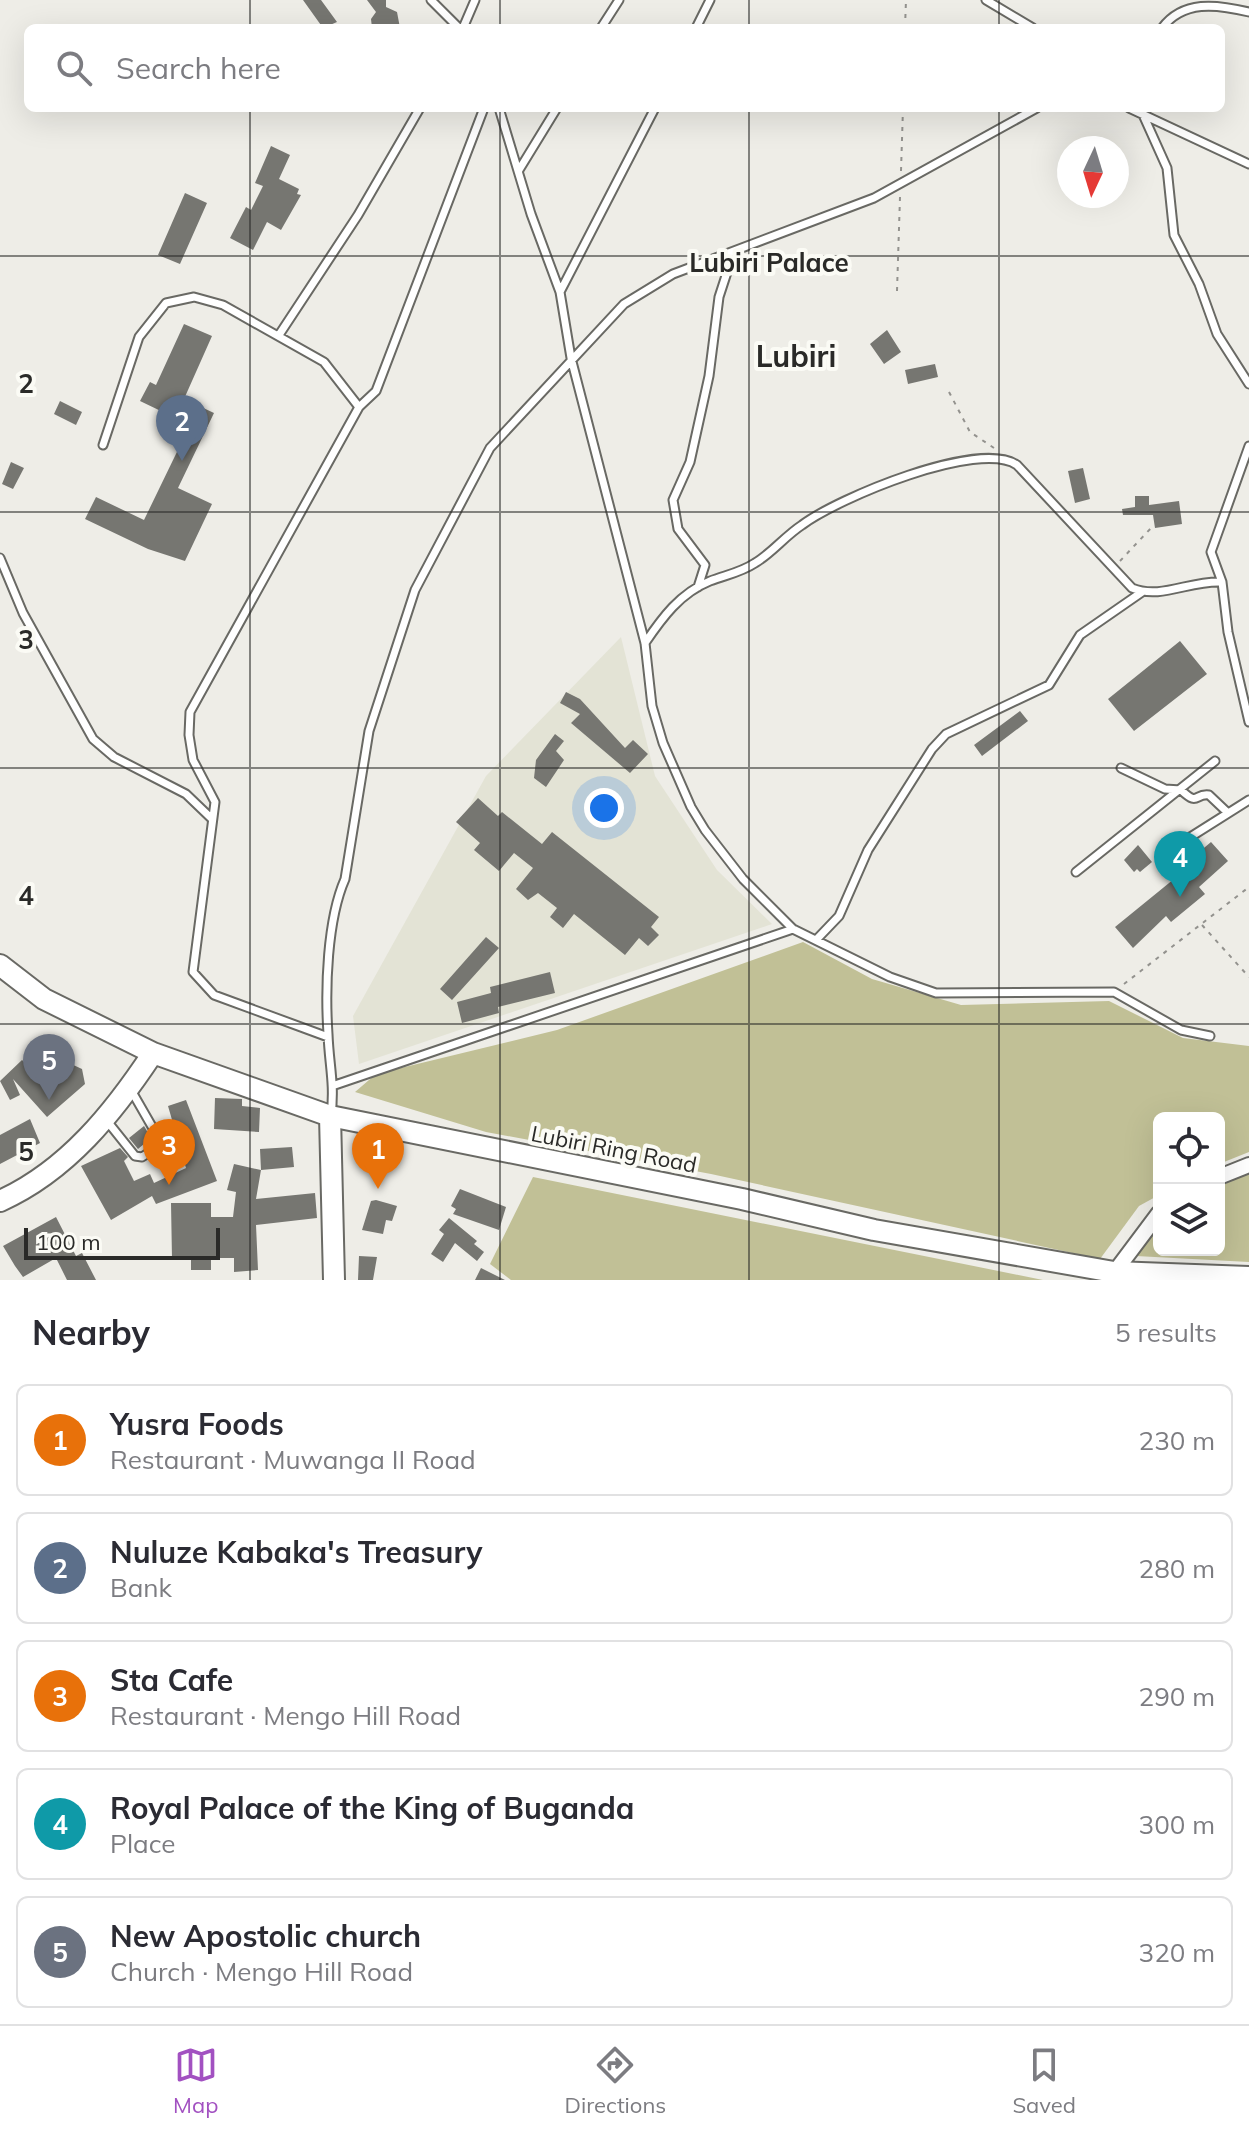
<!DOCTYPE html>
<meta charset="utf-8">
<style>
:root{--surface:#fff;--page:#f2f2f3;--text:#2b2b33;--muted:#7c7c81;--line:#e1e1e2;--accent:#a251c1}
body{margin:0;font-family:Mulish,sans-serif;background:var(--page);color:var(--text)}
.controls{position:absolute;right:24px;bottom:24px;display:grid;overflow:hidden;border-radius:12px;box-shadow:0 8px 32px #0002}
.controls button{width:72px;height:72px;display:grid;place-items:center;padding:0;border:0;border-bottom:2px solid var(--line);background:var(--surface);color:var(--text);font:40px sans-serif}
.compass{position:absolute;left:1057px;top:136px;width:72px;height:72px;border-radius:50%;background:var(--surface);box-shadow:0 8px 32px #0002;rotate:184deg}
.scale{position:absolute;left:24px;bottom:20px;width:196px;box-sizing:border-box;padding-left:8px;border:4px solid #2a2a28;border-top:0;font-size:22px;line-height:28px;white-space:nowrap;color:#2a2a28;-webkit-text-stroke:6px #fbfbf5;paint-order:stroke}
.you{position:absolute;left:604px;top:808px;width:28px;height:28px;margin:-20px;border:6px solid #fff;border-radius:50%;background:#1a73e8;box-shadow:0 0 0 12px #1a73e833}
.badge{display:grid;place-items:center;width:52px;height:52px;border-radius:50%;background:var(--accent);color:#fff;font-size:26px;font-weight:700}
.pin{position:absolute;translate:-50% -66px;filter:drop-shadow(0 2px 4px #0008)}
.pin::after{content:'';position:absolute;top:42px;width:28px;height:24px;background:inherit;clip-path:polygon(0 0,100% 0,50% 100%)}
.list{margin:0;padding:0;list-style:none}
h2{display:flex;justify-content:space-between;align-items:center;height:104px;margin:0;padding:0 32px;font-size:34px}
h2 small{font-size:26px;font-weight:400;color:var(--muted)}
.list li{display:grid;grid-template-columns:52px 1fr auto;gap:24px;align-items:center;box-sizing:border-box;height:112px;margin:0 16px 16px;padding:0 16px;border:2px solid var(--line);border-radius:12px}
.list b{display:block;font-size:30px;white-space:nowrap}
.list p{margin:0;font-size:26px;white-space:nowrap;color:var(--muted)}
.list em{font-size:26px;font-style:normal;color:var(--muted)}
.icon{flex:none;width:44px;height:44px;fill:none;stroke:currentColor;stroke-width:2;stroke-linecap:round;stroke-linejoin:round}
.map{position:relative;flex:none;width:1249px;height:1280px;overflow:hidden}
.search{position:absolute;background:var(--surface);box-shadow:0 8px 32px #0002;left:24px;right:24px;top:24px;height:88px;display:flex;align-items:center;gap:20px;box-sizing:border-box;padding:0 28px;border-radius:12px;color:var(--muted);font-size:30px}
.sheet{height:744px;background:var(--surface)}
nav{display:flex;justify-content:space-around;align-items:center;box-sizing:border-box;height:112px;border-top:2px solid var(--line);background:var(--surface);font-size:22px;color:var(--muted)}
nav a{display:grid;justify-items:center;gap:4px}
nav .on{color:var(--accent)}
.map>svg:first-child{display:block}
</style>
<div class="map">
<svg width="1249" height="1280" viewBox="0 0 1249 1280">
<rect width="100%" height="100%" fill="#eeede7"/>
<path fill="#e3e3d5" d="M621 637 655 776 717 870 772 924 359 1064 353 1016 486 776Z"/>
<path fill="#c1c096" d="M803 942 872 979 961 1005 1109 1001 1183 1038 1249 1046V1152L1219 1164V1118H1159V1195L1139 1206 1100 1259 711 1174 486 1132 355 1092 376 1074 557 1030Z
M1249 1172V1262L1136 1256 1159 1224V1250H1219V1187Z
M533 1177 1043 1280H511L490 1264Z"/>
<path fill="#767671" d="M303 0H321L337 22 323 28Z
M367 0H386V7L397 12 400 28H372L371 19 376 12Z
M271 146 290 155 279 179 299 189 297 194 301 195 281 230 267 222 253 250 230 238 246 207 251 210 263 186 255 183Z
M185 193 207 203 180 264 158 255Z
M184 324 212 336 184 399 214 413 178 488 212 504 185 561 148 549 85 519 96 497 144 520 190 425 140 401 150 382 156 385Z
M887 330 901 352 884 364 870 344Z
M935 364 938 377 908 384 905 370Z
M60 401 82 412 76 425 54 414Z
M11 462 24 468 13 489 2 484Z
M1083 468 1090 499 1075 503 1068 471Z
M1135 496H1149V505L1179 501 1182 524 1155 528 1153 515H1123L1122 509 1135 507Z
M1180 641 1207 674 1134 731 1108 699Z
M566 692 580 699 625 748 633 740 648 754 630 773 571 723 580 714 560 703Z
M1020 711 1028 721 982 756 974 745Z
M555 734 564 741 556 751 564 760 546 787 534 778 536 760Z
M478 798 498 816 502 812 542 844 552 832 659 917 651 927 659 935 648 946 639 938 625 955 574 914 563 928 550 917 557 908 538 893 528 900 516 889 533 868 514 853 499 871 474 850 480 843 456 822Z
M1211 842 1228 861 1199 887 1205 894 1171 922 1166 916 1133 948 1115 927 1201 857 1198 853Z
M1138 845 1152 862 1140 872 1137 869 1134 872 1124 860Z
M486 937 499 948 452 1000 440 989Z
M550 972 555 993 498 1007 499 1013 462 1023 457 1002 491 993 490 987Z
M22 1060 46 1083 69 1063 82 1069 85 1084 47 1117 13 1079 20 1095 10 1100 0 1081Z
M215 1098 242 1099V1106L260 1108 259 1132 214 1129Z
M186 1100 217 1181 156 1204 152 1196 111 1220 81 1166 120 1148 128 1157 124 1161 134 1181 150 1174 154 1183 186 1168 168 1106Z
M30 1119 40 1143 0 1164V1135Z
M144 1126 151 1138 138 1149 129 1138Z
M292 1147 294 1167 261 1170 256 1199 315 1193 317 1218 256 1225 258 1270 234 1272V1258H211V1270H191V1258L172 1259 171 1203H211V1217H233L236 1192 227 1190 234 1164 261 1170 260 1149Z
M460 1189 506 1207 499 1230 453 1214 456 1209 451 1206Z
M376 1200 397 1206 392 1221 386 1220 383 1234 362 1230 371 1201Z
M56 1217 76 1256 82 1253 96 1280H67L56 1258 23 1277 15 1266 3 1246Z
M449 1218 477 1241 474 1244 484 1252 477 1261 455 1243 443 1262 431 1254 444 1234 439 1230Z
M359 1256 377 1257 373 1280H358Z
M481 1268 505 1280H475Z"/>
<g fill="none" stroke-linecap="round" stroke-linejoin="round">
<g stroke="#696964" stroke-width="11">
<path id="lane" d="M431 0 459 28
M986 0 1033 28
M463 28 475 0
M601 28 619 0
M696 28 710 0
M1162 28C1183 0 1216 4 1249 12
M499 108 531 214 560 292 571 358 645 643 652 706 663 743 691 807 705 830 743 879 793 929 890 977 936 993 1114 992 1181 1030 1210 1036
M1129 108 1249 164
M1140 108 1167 168 1174 235 1199 284 1217 334 1249 384
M519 170 557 108
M560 292 655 108
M279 335 358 215 420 108
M103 445 139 337 166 303 194 297 223 305 324 362 359 407
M1249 446 1211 552 1222 582 1228 632 1249 722
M0 558 23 613 93 739 114 757 186 794 211 818
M698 587 705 565 678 529 673 500 690 462 709 376 719 297 734 251
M645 643C662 618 680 593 710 581 725 575 740 573 755 563 772 553 785 536 802 525 838 498 979 439 1017 465L1132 588C1161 600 1190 580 1222 582
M1121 768 1165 789 1181 790C1199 807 1194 793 1209 795L1228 813
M1173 848 1249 800
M1076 872 1215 761
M816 940 839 916 868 850 932 749 946 734 1049 685 1080 635 1142 592
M328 1037 214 995 193 972 215 802 193 760 189 735 190 712 359 407 376 391 484 108
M335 1085 793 929
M331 1115C335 1084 329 1064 328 1034 325 989 327 920 345 879L369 731 415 590 490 448 624 304 673 274 874 198 1037 108
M107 1121 135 1156 142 1157 162 1144 131 1090"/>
</g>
<g stroke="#696964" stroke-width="18">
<path id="street" d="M1219 1177 1249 1165
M1111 1277 1159 1213"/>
</g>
<g stroke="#696964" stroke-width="24">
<path id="secondary" d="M0 965 44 999 153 1053 330 1116 742 1199 874 1230 1114 1272 1249 1277
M330 1116 334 1280
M0 1201C67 1171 114 1112 153 1053"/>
</g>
<path stroke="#93928e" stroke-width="2" stroke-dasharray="4 6" stroke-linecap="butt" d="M905 28 906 0
M901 171 903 108
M897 291 900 197
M949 392 970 432 994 448
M1120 561 1152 527
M1202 925 1249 977
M1124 984 1249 887"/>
<use href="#lane" stroke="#fff" stroke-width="7"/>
<use href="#street" stroke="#fff" stroke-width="14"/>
<use href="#secondary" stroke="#fff" stroke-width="20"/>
</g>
<path fill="none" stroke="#2a2a28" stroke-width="2" stroke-opacity="0.55" d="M250 0V28M500 0V28M749 0V28M999 0V28M250 108V1280M500 108V1280M749 108V1280M999 108V1280M0 256H1249M0 512H1249M0 768H1249M0 1024H1249"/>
<g text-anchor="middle" stroke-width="8" stroke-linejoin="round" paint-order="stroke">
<g font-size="22" fill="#2a2a28" stroke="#fbfbf5">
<text transform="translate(614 1149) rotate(11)" y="8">Lubiri Ring Road</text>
</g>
<g font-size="26" font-weight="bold" fill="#2a2a28" stroke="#fbfbf5">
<text x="769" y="272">Lubiri Palace</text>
</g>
<g font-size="30" font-weight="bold" fill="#2a2a28" stroke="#fbfbf5">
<text x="796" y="367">Lubiri</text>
</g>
</g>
<g font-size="26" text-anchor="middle" font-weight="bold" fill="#2a2a28" stroke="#fbfbf5" stroke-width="8" stroke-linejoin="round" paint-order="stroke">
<text x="26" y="393">2</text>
<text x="26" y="649">3</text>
<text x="26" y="905">4</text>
<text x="26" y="1161">5</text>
</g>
</svg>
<div class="controls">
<button><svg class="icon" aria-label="locate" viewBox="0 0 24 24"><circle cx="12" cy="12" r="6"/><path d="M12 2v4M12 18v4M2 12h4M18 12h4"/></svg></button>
<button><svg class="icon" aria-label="layers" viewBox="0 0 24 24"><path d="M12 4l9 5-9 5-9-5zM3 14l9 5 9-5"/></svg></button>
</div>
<svg class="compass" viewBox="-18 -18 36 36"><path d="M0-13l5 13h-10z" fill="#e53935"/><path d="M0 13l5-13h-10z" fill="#7c7c81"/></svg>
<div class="scale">100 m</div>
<div class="you"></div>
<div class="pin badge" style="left:378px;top:1189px;background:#e8710a">1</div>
<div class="pin badge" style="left:182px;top:461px;background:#5c6f8a">2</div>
<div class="pin badge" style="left:169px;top:1185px;background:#e8710a">3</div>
<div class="pin badge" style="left:1180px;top:897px;background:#0f9aa8">4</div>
<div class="pin badge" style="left:49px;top:1100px;background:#6b7280">5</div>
<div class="search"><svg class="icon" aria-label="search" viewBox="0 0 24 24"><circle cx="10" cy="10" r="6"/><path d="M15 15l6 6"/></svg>Search here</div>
</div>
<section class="sheet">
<h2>Nearby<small>5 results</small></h2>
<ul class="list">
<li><span class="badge" style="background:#e8710a">1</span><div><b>Yusra Foods</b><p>Restaurant · Muwanga II Road</p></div><em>230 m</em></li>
<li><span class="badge" style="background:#5c6f8a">2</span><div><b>Nuluze Kabaka's Treasury</b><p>Bank</p></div><em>280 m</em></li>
<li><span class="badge" style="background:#e8710a">3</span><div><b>Sta Cafe</b><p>Restaurant · Mengo Hill Road</p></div><em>290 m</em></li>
<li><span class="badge" style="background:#0f9aa8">4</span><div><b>Royal Palace of the King of Buganda</b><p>Place</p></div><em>300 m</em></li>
<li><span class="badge" style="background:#6b7280">5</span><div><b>New Apostolic church</b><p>Church · Mengo Hill Road</p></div><em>320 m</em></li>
</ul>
</section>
<nav>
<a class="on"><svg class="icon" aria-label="map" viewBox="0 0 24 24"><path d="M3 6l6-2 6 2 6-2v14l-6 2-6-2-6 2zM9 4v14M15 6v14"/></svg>Map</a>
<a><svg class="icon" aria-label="directions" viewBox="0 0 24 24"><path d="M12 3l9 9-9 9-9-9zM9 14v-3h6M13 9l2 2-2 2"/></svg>Directions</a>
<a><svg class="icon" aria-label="saved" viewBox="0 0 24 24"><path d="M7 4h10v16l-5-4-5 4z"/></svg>Saved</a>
</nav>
